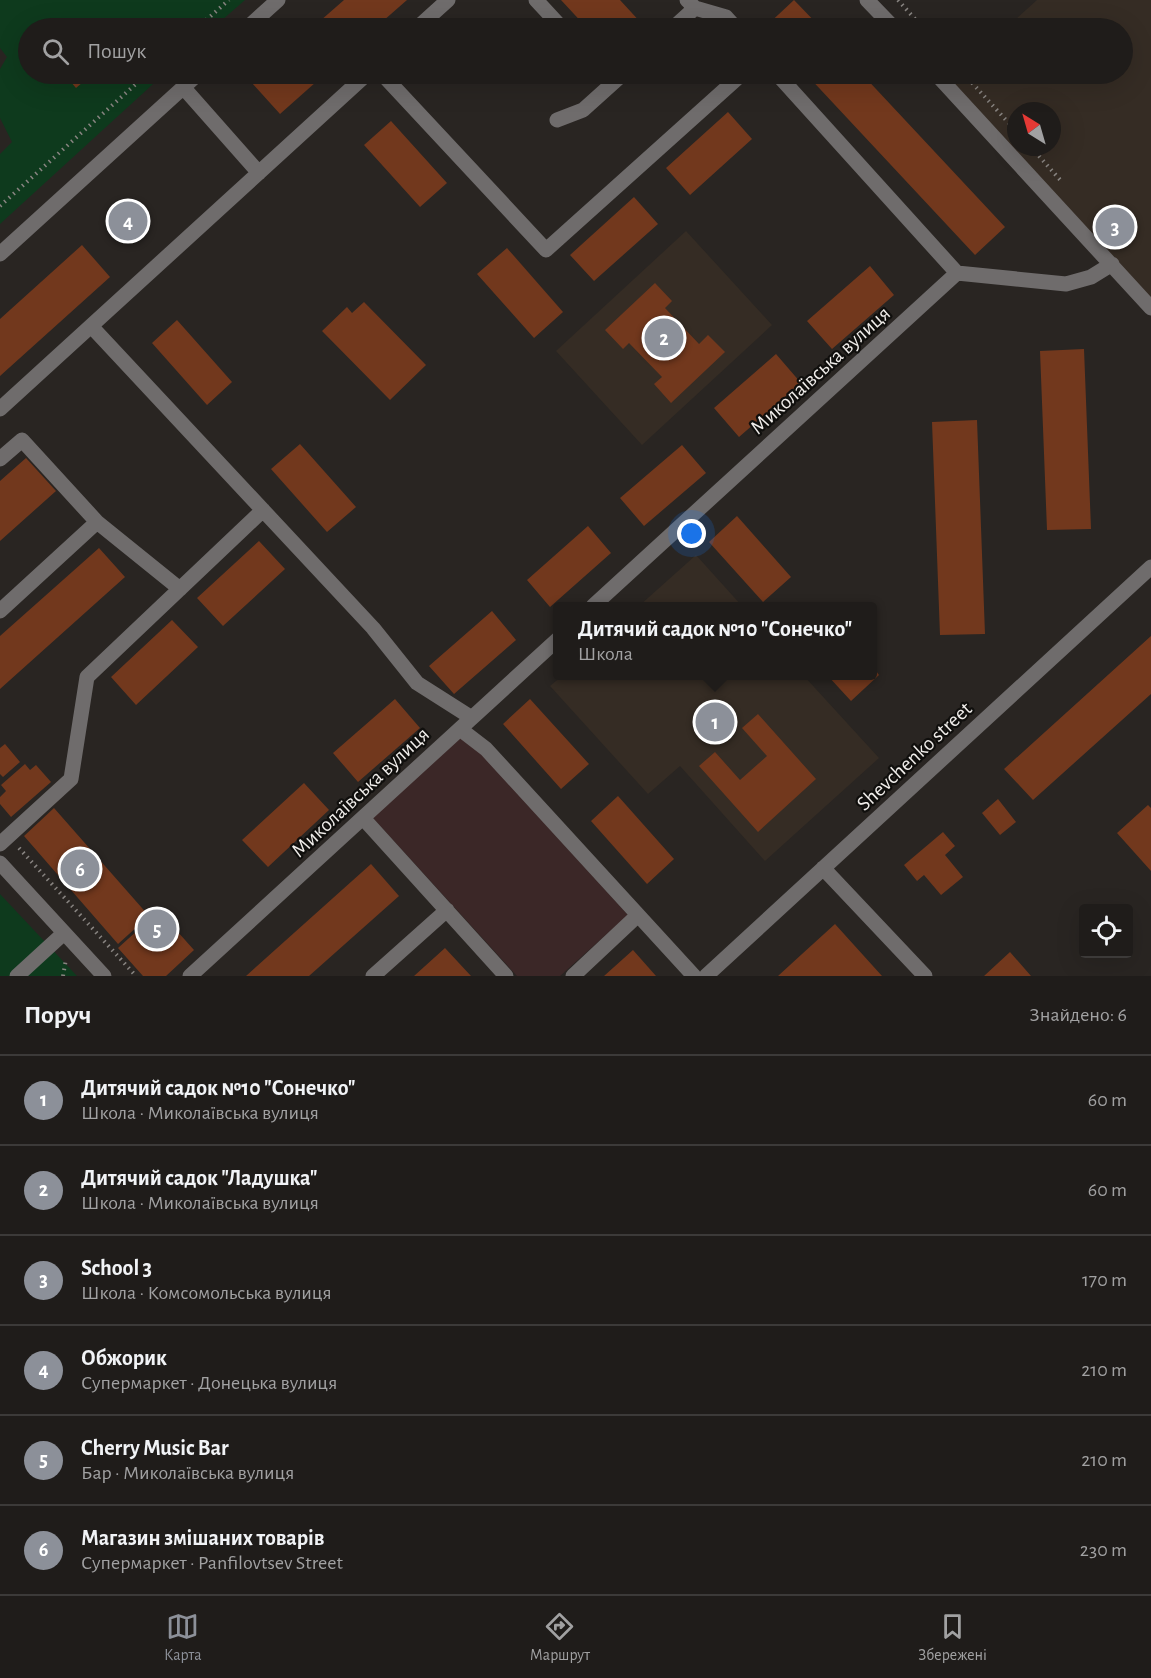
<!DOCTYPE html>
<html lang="uk">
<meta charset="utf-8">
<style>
:root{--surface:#1f1c1a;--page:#272523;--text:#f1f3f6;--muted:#a1a1a2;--line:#3c3a39;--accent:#8c9099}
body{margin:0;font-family:"Alegreya Sans",sans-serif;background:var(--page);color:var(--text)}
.controls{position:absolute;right:18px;bottom:18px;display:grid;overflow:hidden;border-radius:6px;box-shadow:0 6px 24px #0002}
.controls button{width:54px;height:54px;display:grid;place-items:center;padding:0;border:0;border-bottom:2px solid var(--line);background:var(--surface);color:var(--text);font:30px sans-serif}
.compass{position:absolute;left:1007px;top:102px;width:54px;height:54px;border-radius:50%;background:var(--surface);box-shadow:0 6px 24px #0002;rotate:323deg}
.you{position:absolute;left:692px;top:534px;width:21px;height:21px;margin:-15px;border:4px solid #fff;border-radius:50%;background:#1a73e8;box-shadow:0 0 0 9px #1a73e833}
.badge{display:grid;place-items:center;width:39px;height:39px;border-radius:50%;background:var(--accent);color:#fff;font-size:20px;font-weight:700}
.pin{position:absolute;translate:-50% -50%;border:3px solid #fff;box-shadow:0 2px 6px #0006}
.popup{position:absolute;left:553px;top:602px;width:324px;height:78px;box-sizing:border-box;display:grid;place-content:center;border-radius:6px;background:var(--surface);filter:drop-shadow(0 2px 4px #0005);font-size:20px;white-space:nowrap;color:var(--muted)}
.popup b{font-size:22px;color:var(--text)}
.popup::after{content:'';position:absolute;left:50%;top:100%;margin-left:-12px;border:12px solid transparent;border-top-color:var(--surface)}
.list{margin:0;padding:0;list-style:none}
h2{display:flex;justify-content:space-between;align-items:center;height:78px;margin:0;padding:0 24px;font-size:26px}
h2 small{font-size:20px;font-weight:400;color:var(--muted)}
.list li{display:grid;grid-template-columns:39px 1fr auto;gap:18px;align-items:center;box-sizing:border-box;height:90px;padding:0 24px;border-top:2px solid var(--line)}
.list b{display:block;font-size:22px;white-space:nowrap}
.list p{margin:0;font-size:20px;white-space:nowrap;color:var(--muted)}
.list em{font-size:20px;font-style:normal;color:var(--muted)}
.icon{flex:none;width:33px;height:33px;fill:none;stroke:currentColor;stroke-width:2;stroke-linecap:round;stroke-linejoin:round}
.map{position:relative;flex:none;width:1151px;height:976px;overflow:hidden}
.search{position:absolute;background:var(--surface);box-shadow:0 6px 24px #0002;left:18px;right:18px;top:18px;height:66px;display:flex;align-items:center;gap:15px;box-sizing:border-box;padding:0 21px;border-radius:33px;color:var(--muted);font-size:22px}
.sheet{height:618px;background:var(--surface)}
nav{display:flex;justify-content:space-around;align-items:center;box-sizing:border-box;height:84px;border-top:2px solid var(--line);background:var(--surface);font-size:16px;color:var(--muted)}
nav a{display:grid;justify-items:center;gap:3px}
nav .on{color:var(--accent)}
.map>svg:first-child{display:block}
</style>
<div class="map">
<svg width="1151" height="976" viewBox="0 0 1151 976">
<rect width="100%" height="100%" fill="#292522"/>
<path fill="#352c24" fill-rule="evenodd" d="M1037 0H1151V307L948 81 956 74H1122V28H1006ZM1016 111H1052V147H1016Z
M686 231 772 325 642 445 556 351Z
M696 555 742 606H639Z
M562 676H804L879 758 765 861 680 766 648 794 550 686Z"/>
<path fill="#3b2727" d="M459 736 482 754 628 915 560 976H517L372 817Z"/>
<path fill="#0e3a1d" d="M0 0H245L213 28H28V74H164L0 224V154L12 142 0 118V69L7 57 0 48Z
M0 894 77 976H0Z"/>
<path fill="#72381d" d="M344 0H407L375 28H312Z
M561 0H620L643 25 639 28H587Z
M794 0 821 28H764Z
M68 74H88L90 76 76 88 65 75Z
M262 74H325L280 114 252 83Z
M806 74H862L1005 227 975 255Z
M728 112 752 139 690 195 666 168Z
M391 121 447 183 420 207 364 145Z
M634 197 658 224 594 281 570 255Z
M129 206 143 224 128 236 114 218Z
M82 245 110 277 0 376V319Z
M507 248 563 312 534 338 477 274Z
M870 266 894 295 832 349 807 321Z
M655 283 672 301 665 308 699 344 708 335 725 352 671 403 654 384 662 377 629 343 623 349 605 330Z
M364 302 426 365 390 400 322 331 347 307 352 313Z
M177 320 232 382 207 405 152 343Z
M1084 349 1091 529 1047 530 1040 351Z
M776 354 801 383 739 437 714 408Z
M977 420 985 634 940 635 932 422Z
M300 444 356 507 327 532 271 469Z
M682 445 706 473 644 526 620 498Z
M26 458 56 491 0 541V481Z
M737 516 791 577 763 602 709 542Z
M588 526 611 553 550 607 527 580Z
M259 541 285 569 223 626 197 598Z
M99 548 125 577 0 689V636Z
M492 611 516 640 454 694 429 666Z
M172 620 198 647 136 705 111 677Z
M1151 636V694L1033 800 1004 769Z
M873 667 879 675 851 701 828 676H873Z
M395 699 420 728 358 782 333 753Z
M530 699 589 764 561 789 503 724Z
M758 714 816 779 758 832 699 766 715 752 740 780 767 756 742 728Z
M5 744 20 762 3 777 0 774V748Z
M25 764 30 770 36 765 51 782 11 817 0 804V797L6 791 1 785Z
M304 783 329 810 268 867 242 840Z
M618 796 674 859 647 884 591 821Z
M998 799 1016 822 1000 835 982 813Z
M1148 805 1151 808V871L1117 833Z
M54 808 149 916 118 944 24 836Z
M943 832 955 846 945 855 963 877 941 895 924 875 917 881 904 865Z
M371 864 399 896 309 976H246Z
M159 911 194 950 166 976H143L118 948Z
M835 924 882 976H778L802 954Z
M445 948 471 976H414Z
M633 950 656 976H604Z
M1010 952 1031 976H984Z"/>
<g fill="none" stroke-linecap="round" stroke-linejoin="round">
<path stroke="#888481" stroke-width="4" stroke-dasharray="1.5 4.5" stroke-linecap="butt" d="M898 0 923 28
M197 28 229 0
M964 74 1016 131
M1031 147 1062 182
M0 206 147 74
M19 848 136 976
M63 976 66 959"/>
<path stroke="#6f6c6c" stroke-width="15" d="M536 0 562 28
M687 0 695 8 726 17 736 28
M867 0 894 28
M247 28 278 0
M417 28 448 0
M673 28 695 8
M382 74 546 250 742 74
M777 74 957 273
M936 74 1151 308
M183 87 259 173
M557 120 583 110 623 74
M0 254 198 74
M91 326 373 628 417 683 472 718
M0 409 367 74
M0 459 22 440 97 522 0 611
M97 522 180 589
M593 606 957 273 1066 284 1091 277 1112 264
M460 729 486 749 694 976
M363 818 506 976
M0 844 71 779 87 677 263 510
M0 863 104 976
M823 868 925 976
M17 976 64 933
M190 976 558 639
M373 976 447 910
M573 976 638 915
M706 976 1151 567"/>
</g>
<g text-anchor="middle" stroke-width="4.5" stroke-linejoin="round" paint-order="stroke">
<g font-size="21" fill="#f0edea" stroke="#100f0d">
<text transform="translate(820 370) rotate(-42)" y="7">Миколаївська вулиця</text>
<text transform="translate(914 756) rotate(-43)" y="7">Shevchenko street</text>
<text transform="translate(360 792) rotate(-43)" y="7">Миколаївська вулиця</text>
</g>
</g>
</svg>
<div class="controls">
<button><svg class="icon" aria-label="locate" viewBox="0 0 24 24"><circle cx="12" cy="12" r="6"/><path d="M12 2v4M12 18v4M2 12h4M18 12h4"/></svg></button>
</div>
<svg class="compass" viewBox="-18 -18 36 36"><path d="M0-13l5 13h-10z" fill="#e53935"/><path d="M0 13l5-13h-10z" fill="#a1a1a2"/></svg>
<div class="you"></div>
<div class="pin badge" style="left:715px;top:722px">1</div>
<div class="popup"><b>Дитячий садок №10 &quot;Сонечко&quot;</b>Школа</div>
<div class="pin badge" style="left:664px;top:338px">2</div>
<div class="pin badge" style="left:1115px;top:227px">3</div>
<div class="pin badge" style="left:128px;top:221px">4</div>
<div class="pin badge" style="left:157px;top:929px">5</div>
<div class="pin badge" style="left:80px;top:869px">6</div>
<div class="search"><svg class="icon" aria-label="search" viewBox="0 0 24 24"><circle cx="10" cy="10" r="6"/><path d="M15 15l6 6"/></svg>Пошук</div>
</div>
<section class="sheet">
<h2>Поруч<small>Знайдено: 6</small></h2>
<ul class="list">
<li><span class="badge">1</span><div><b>Дитячий садок №10 &quot;Сонечко&quot;</b><p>Школа · Миколаївська вулиця</p></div><em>60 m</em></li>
<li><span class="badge">2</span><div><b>Дитячий садок &quot;Ладушка&quot;</b><p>Школа · Миколаївська вулиця</p></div><em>60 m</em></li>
<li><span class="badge">3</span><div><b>School 3</b><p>Школа · Комсомольська вулиця</p></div><em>170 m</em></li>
<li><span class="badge">4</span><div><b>Обжорик</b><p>Супермаркет · Донецька вулиця</p></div><em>210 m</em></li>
<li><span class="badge">5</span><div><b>Cherry Music Bar</b><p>Бар · Миколаївська вулиця</p></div><em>210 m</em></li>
<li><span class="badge">6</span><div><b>Магазин змішаних товарів</b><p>Супермаркет · Panfilovtsev Street</p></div><em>230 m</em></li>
</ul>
</section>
<nav>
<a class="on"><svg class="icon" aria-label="map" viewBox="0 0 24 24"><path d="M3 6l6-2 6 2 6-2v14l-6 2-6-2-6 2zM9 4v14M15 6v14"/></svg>Карта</a>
<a><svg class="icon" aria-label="directions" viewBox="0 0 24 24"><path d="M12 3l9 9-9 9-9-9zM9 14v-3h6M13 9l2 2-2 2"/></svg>Маршрут</a>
<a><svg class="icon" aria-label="saved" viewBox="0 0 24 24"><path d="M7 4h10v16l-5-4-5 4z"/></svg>Збережені</a>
</nav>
